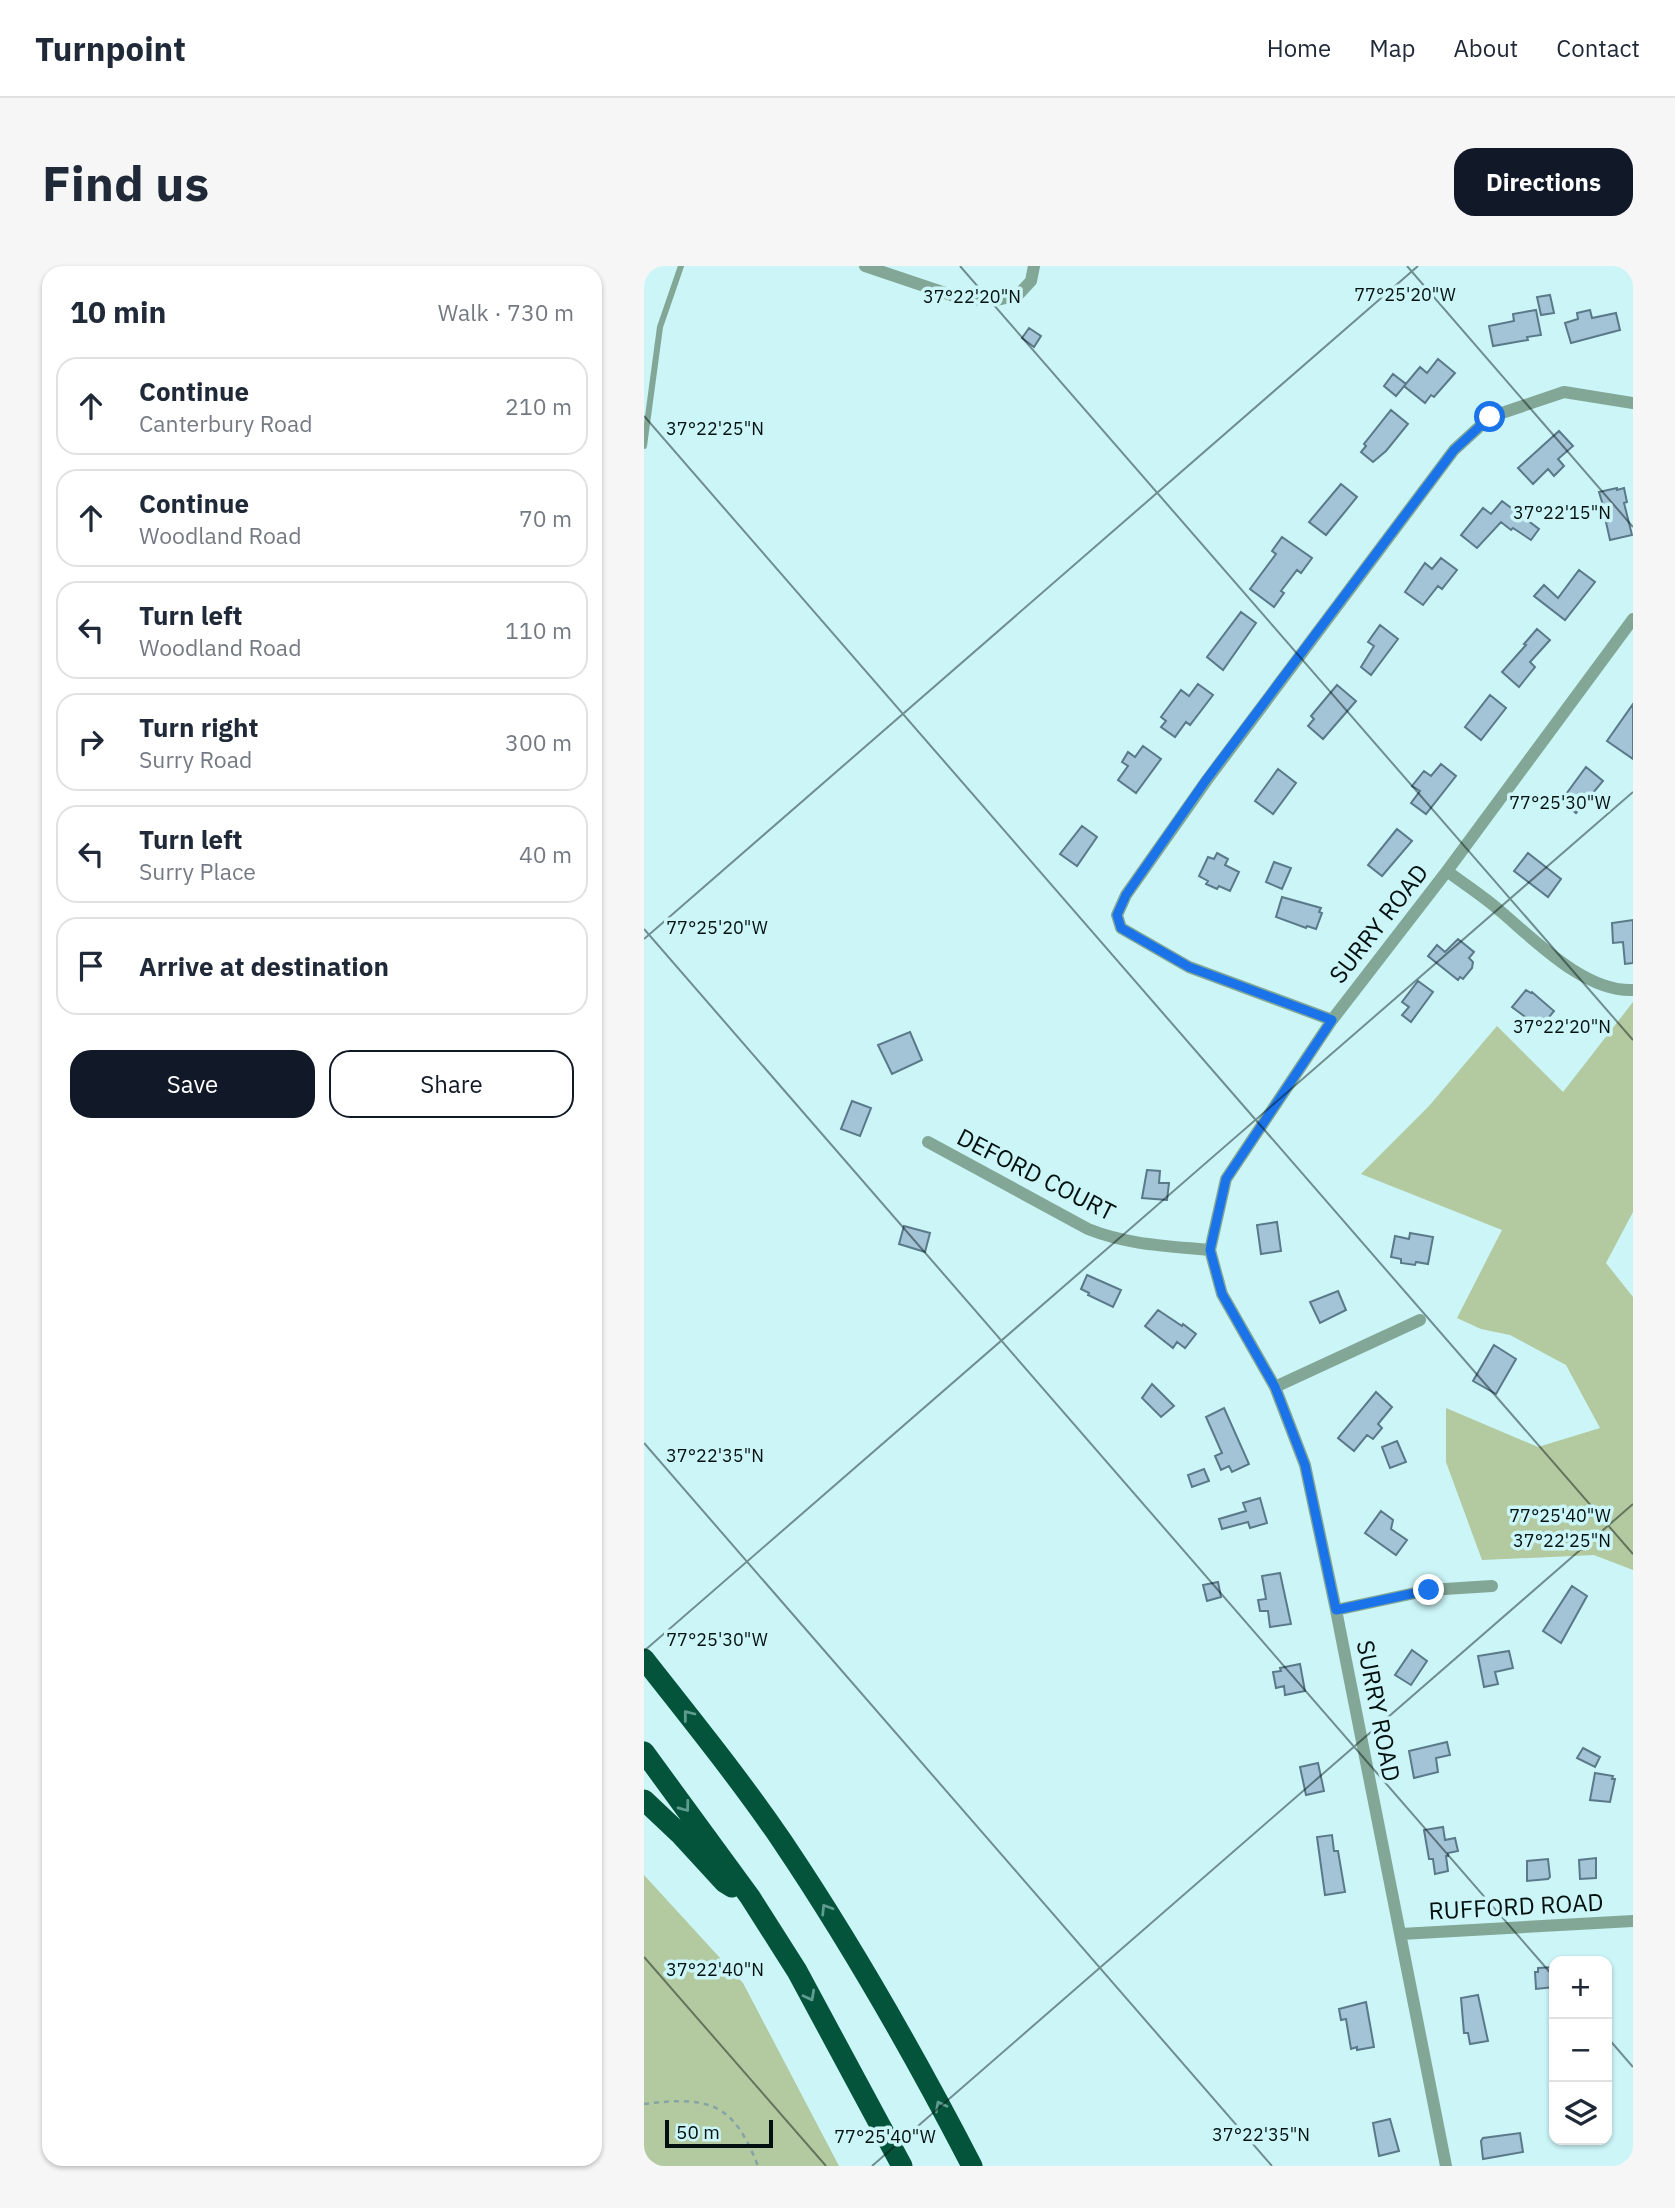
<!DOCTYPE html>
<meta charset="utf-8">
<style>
:root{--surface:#fff;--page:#f6f6f7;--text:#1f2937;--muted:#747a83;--line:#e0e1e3;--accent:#111827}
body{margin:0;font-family:"IBM Plex Sans",sans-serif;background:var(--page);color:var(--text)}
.controls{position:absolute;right:21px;bottom:21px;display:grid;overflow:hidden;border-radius:14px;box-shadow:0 2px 5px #0004}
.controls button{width:63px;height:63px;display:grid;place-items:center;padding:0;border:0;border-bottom:2px solid var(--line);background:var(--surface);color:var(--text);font:35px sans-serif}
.scale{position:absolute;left:21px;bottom:18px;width:108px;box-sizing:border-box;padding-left:7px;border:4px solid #021010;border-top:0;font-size:19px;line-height:24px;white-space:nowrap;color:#021010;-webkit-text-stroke:5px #cbf5f7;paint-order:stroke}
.stop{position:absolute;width:21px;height:21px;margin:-16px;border:5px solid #1a73e8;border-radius:50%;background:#fff}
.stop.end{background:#1a73e8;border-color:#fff;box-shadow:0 2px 7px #0008}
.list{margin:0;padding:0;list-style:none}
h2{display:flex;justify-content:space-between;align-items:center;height:91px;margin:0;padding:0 28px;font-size:30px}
h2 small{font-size:23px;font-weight:400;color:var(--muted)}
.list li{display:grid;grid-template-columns:46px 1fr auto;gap:21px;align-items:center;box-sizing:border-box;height:98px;margin:0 14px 14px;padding:0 14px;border:2px solid var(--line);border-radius:21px}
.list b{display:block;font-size:26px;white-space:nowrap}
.list p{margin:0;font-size:23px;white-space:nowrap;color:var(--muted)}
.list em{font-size:23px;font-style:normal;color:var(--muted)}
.actions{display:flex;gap:14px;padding:21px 28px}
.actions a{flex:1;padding:16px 0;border:2px solid var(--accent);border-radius:21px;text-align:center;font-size:24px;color:var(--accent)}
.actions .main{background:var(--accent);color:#fff}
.icon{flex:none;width:38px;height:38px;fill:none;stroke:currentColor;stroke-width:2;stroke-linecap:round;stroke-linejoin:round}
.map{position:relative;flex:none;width:989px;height:1900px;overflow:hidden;border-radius:21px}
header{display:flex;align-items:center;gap:42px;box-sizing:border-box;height:98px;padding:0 35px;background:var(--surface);border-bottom:2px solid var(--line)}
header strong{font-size:33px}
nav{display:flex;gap:38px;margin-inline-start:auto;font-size:24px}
.intro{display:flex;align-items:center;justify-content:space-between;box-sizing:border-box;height:168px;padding:0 42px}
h1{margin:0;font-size:49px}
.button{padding:18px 32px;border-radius:21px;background:var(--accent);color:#fff;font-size:24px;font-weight:700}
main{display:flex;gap:42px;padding:0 42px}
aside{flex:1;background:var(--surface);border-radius:21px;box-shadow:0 2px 5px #0004}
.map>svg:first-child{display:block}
</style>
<header>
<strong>Turnpoint</strong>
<nav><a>Home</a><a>Map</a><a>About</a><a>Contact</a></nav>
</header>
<div class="intro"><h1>Find us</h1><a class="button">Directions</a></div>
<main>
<aside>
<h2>10 min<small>Walk · 730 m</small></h2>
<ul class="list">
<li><svg class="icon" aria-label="ahead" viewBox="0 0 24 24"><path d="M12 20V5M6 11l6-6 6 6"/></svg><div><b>Continue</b><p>Canterbury Road</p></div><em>210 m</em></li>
<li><svg class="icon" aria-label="ahead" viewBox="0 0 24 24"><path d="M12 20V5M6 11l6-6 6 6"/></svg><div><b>Continue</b><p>Woodland Road</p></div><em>70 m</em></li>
<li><svg class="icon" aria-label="left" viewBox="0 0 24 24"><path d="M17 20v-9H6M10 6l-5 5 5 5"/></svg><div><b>Turn left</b><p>Woodland Road</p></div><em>110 m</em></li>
<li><svg class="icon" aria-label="right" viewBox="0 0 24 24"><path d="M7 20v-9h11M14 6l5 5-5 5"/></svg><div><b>Turn right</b><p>Surry Road</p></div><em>300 m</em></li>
<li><svg class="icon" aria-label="left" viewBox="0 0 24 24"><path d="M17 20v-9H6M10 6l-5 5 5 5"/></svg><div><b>Turn left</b><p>Surry Place</p></div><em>40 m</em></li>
<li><svg class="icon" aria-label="arrive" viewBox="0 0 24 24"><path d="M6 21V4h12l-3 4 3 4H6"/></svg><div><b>Arrive at destination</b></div></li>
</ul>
<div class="actions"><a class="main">Save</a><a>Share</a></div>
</aside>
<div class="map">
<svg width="989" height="1900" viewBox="0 0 989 1900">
<rect width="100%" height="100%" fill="#cbf5f7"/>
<path fill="#b3c99f" d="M989 736V946L962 997 989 1031V1304L950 1289 838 1294 802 1196V1142L894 1181 956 1162 922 1099 866 1069 837 1063 813 1052 858 964 717 908 785 840 853 760 919 826Z
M0 1609 99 1717 195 1900H0Z"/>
<path fill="#a3c3d6" stroke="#5a7989" stroke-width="2" d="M906 29 910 47 897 49 893 31Z
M892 44 897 69 883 71 884 74 849 80 845 60 870 55 869 48Z
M946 44 948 52 972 47 976 64 927 77 921 57 934 53 933 47Z
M385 62 397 70 390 81 378 72Z
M794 93 811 107 790 131 787 129 781 137 760 120 776 101 783 107Z
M749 108 762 118 752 130 740 120Z
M747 144 764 158 742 185 729 196 717 186 722 180 720 178Z
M915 165 929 180 914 193 920 200 910 210 904 203 889 218 874 202Z
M697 218 713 231 682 269 665 256Z
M973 222V224L980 222 983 236 980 237 988 269 966 274 962 256H964L955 226Z
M858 235 895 263 887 274 869 262 867 264 857 256 833 282 817 269 839 242 847 248Z
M638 271 668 292 657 307 653 304 637 325 640 327 630 341 606 323 632 288 628 285Z
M797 292 813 304 798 323 794 320 779 339 761 326 781 297 788 303Z
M935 304 951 316 921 354 890 330 900 319 914 332Z
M597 346 612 357 579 404 563 391Z
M736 359 754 373 727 409 717 401 730 380 724 376Z
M893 363 906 374 886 396 891 401 875 421 858 406 882 379 880 378Z
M554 418 569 429 546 459 542 456 531 471 517 461 522 455 517 451 537 424 545 430Z
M693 419 712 435 679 473 664 460 670 453 667 450Z
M846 429 862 442 837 474 821 461Z
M989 438V493L963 475Z
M499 480 517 493 492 527 474 514 484 500 478 496 484 486 491 491Z
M797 498 812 510 782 548 767 537 776 525 768 520 780 505 787 510Z
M942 501 959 515 932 547 917 535Z
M634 503 652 517 629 548 611 535Z
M438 560 453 571 433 600 416 588Z
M753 563 768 575 738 610 724 599Z
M573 587 584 593 581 599 595 606 586 625 575 620 573 623 562 618 564 615 555 610 564 591 570 593Z
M884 587 917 613 904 631 870 605Z
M630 596 647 602 638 623 622 616Z
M638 631 677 642 675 646 678 647 672 663 663 660 662 662 632 651Z
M989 654V697L981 698 979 676 969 677 968 657Z
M814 673 830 686 825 692 829 696 828 702 819 713 816 711 814 714 784 690 793 679 801 686Z
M774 715 789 726 767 756 758 749 765 741 758 736Z
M882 724 887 727 888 726 910 745 896 762 868 741Z
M266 766 278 794 248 808 234 779Z
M208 835 227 842 216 870 197 863Z
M503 904 516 905 515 917H525L523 934 498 932Z
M633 956 637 985 617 988 613 959Z
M260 960 286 967 281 986 255 978Z
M766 967 789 971 784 998 772 996 771 999 757 997V993L747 991 751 970 765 973Z
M443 1009 477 1024 469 1041 444 1029 445 1027 437 1023Z
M694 1025 702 1044 676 1057 666 1036Z
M514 1044 538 1060 539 1058 552 1068 541 1082 533 1076 529 1082 501 1060Z
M850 1079 872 1093 852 1128 829 1115Z
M508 1118 530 1140 517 1151 498 1132Z
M732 1126 748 1141 734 1158 738 1162 729 1173 723 1169 710 1185 694 1172Z
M580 1142 605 1198 588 1206 585 1200 577 1204 571 1190 578 1187 562 1151Z
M753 1175 762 1196 746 1202 738 1181Z
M560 1203 565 1215 548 1221 544 1209Z
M616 1232 623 1257 606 1262 604 1256 578 1263 575 1253 602 1245 599 1237Z
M737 1245 749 1254 747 1263 763 1274 752 1289 721 1267Z
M636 1307 647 1358 626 1361 624 1345H616L614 1334 622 1333 618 1310Z
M574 1316 577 1331 563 1335 559 1319Z
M928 1320 943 1330 917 1377 899 1365Z
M768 1384 783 1395 767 1419 751 1409Z
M865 1385 869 1402 851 1406 854 1418 840 1421 834 1390Z
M656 1398 661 1425 641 1429 640 1420 632 1422 629 1406 637 1405 636 1402Z
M803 1476 806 1489 792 1492 794 1506 770 1512 765 1485Z
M939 1482 956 1491 951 1501 933 1492Z
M674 1497 680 1525 662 1529 656 1501Z
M951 1507 969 1510 968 1513H971L966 1536 946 1534Z
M799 1561 801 1574 811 1572 814 1585 804 1587V1590H802L804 1605 791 1608 789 1593H785L780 1564Z
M688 1569 690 1585H694L701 1626 681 1629 673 1571Z
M952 1592V1612L936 1613 935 1594Z
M904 1593 906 1611 904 1613 883 1615V1595Z
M910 1701V1721L892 1723 891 1706H894V1702Z
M834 1729 844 1775 826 1778 824 1767H820L817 1732Z
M722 1736 730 1781 713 1784V1781L707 1783 702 1753 697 1754 695 1743Z
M746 1853 755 1885 735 1890 729 1857Z
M876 1867 879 1886 839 1893 837 1875 839 1872Z"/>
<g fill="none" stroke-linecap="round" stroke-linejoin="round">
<path stroke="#84a4a6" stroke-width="2.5" stroke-dasharray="5 5" stroke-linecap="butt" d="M0 1838C65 1830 89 1836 114 1900"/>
<path stroke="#83a796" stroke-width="6" d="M0 180 16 61 37 0"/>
<path stroke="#83a796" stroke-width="12" d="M221 0 319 33 353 34 374 29 387 15 390 0
M803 605C820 618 839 630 855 644 891 674 940 726 989 724
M688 754 545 701 477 662 473 649 482 629 563 514 810 184 846 151 920 126 989 137
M284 876 444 963C484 979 524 980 566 984
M631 1121 776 1054
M692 1344 785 1324 848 1320
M757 1668 989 1655
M802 1900 692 1344 661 1199 631 1121 578 1028 566 984 582 913 688 754 803 605 989 353"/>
<path stroke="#04543b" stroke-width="21" d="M0 1393C47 1453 95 1512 138 1575 208 1679 270 1788 328 1900
M0 1486 106 1631 153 1705 258 1900
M0 1534 35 1567 80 1616 88 1621"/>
</g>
<defs><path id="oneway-chevron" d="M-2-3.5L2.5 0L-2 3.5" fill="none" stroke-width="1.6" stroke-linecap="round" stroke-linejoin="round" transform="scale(1.75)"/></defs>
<g stroke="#5e9c90">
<use href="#oneway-chevron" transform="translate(44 1449) rotate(-128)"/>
<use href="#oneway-chevron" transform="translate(41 1541) rotate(53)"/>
<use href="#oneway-chevron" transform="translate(182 1643) rotate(-122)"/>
<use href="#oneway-chevron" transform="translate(166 1730) rotate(62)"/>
<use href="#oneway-chevron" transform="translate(296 1840) rotate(-118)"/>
</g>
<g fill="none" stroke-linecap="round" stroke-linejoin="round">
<path stroke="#1a73e8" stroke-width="9" d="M785 1324 692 1344 661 1199 631 1121 578 1028 566 984 582 913 688 754 545 701 477 662 473 649 482 629 562 514 810 184 846 151"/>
</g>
<path fill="none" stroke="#021010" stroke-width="2" stroke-opacity="0.45" d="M316 0 989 774M763 0 989 261M0 150 989 1288M0 663 910 1711M0 673 774 0M0 1177 628 1900M0 1385 989 526M0 1691 182 1900M963 1771 989 1801M228 1900 989 1238"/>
<g text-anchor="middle" stroke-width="7" stroke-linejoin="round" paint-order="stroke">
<g font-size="24" fill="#021010" stroke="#cbf5f7">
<text transform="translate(735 658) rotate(-52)" y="8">SURRY ROAD</text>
<text transform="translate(392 909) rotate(27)" y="8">DEFORD COURT</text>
<text transform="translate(734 1445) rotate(79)" y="8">SURRY ROAD</text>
<text transform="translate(872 1641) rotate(-3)" y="8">RUFFORD ROAD</text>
</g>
</g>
<g font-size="18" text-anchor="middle" fill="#021010" stroke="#cbf5f7" stroke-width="7" stroke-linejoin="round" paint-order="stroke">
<text x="761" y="35">77°25'20"W</text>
<text x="328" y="37">37°22'20"N</text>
<text x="71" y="169">37°22'25"N</text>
<text x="918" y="253">37°22'15"N</text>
<text x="916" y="543">77°25'30"W</text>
<text x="73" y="668">77°25'20"W</text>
<text x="918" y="767">37°22'20"N</text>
<text x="71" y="1196">37°22'35"N</text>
<text x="916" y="1256">77°25'40"W</text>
<text x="918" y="1281">37°22'25"N</text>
<text x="73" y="1380">77°25'30"W</text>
<text x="71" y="1710">37°22'40"N</text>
<text x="617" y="1875">37°22'35"N</text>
<text x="241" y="1877">77°25'40"W</text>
</g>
</svg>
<div class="controls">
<button>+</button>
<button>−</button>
<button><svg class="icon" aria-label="layers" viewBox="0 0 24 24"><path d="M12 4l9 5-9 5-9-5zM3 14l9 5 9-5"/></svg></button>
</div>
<div class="scale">50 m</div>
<div class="stop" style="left:846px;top:151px"></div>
<div class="stop end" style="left:785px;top:1324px"></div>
</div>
</main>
